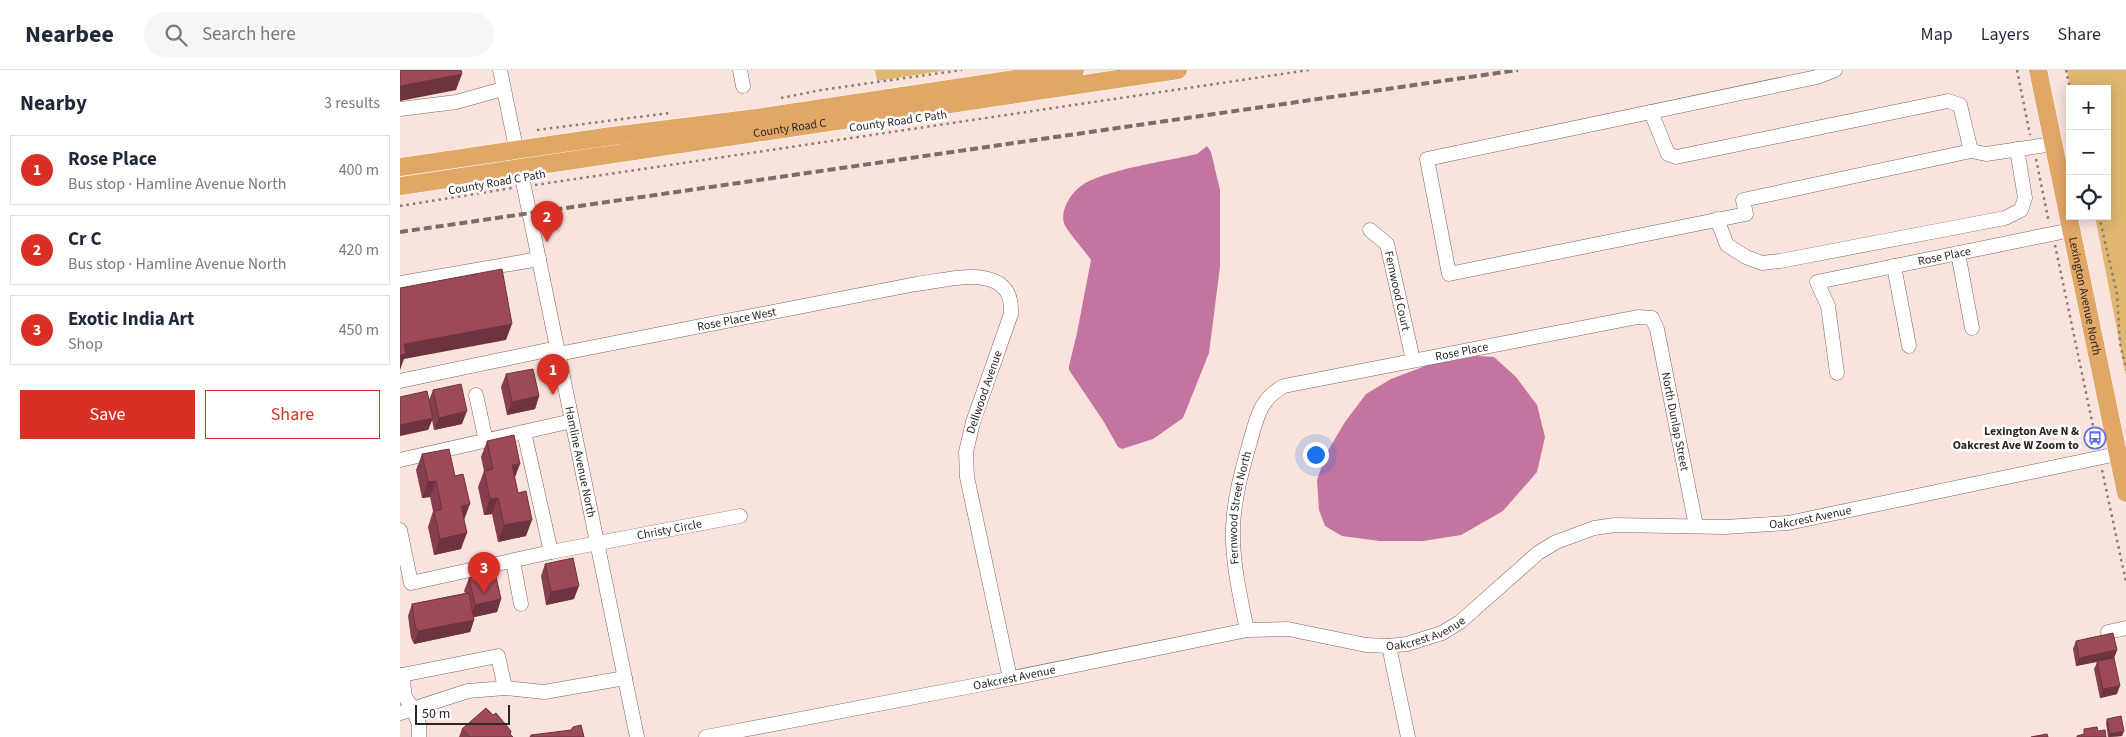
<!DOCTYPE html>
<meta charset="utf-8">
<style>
:root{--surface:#fff;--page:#f6f6f7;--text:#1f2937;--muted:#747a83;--line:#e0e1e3;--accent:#d93025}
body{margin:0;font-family:"Source Sans 3",sans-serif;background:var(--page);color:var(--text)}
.controls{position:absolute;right:15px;top:15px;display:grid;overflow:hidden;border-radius:0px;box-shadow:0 2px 12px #0003}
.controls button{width:45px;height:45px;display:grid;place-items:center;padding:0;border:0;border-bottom:1px solid var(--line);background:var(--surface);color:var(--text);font:25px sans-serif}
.scale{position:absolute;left:15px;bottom:12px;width:95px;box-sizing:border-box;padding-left:5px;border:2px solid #2e2624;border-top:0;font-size:14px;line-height:18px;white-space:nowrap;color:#2e2624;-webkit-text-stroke:4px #fff;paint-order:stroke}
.you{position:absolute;left:915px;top:384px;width:18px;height:18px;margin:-12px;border:4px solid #fff;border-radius:50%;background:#1a73e8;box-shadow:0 0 0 8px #1a73e833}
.badge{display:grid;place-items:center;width:32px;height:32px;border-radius:50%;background:var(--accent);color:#fff;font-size:16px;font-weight:700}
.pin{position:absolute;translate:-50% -41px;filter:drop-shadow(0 1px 2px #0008)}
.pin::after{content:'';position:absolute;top:26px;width:18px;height:15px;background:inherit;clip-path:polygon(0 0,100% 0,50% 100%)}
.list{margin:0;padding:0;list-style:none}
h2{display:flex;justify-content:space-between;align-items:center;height:65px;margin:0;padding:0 20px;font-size:21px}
h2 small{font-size:16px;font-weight:400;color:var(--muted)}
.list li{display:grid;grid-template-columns:32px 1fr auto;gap:15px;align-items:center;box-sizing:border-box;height:70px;margin:0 10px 10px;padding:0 10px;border:1px solid var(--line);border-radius:0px}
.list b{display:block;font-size:19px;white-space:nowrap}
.list p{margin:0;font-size:16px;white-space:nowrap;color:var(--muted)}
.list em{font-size:16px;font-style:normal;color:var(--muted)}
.actions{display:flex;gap:10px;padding:15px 20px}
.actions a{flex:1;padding:11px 0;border:1px solid var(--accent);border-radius:0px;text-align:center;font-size:18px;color:var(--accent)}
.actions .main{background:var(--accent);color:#fff}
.icon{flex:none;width:28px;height:28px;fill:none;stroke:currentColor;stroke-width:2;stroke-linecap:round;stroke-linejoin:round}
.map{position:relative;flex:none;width:1726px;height:667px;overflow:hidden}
header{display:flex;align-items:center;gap:30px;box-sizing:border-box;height:70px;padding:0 25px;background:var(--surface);border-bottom:1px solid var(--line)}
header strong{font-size:24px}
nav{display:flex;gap:28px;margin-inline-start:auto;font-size:18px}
.search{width:350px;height:45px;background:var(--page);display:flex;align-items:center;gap:12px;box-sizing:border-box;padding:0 18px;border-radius:28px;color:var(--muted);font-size:19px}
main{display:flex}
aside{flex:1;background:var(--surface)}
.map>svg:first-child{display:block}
</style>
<header>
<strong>Nearbee</strong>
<div class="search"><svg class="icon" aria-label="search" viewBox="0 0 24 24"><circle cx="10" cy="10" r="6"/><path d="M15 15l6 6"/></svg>Search here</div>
<nav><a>Map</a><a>Layers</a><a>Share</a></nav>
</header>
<main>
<aside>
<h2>Nearby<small>3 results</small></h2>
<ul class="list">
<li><span class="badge">1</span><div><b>Rose Place</b><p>Bus stop · Hamline Avenue North</p></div><em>400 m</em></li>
<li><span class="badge">2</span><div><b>Cr C</b><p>Bus stop · Hamline Avenue North</p></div><em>420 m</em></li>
<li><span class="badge">3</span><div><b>Exotic India Art</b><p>Shop</p></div><em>450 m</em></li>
</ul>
<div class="actions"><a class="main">Save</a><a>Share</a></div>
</aside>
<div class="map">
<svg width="1726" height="667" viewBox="0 0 1726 667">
<rect width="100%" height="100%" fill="#fae3dd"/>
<path fill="#dfb770" d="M475 0H548L477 11Z
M1667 0H1726V306L1695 146H1707V19H1670Z"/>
<path fill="#c3749f" d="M807 76 811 82 820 120V197L809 283 783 348 753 369 722 379 718 377 704 352 669 300V296L677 263 691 190C686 182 665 159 664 153 660 140 671 123 681 116 702 100 768 91 797 84Z
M1077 286 1094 287 1116 307 1137 335 1145 367 1137 402 1103 441 1061 465 1023 471H980L942 466 925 456 919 440 917 410 926 384 945 352 966 324 991 309 1028 295Z"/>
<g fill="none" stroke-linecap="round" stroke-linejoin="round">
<g stroke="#7a6661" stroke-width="15">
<g id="minor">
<path id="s1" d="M100 0 237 667"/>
<path d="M340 0 343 16"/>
<path d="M1435 0 1417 7 1027 89 1049 204 1346 144 1343 130 1571 81 1586 84 1653 74"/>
<path d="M0 39 56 32 103 19"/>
<path d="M1251 42 1268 84 1276 87 1548 31 1560 35 1571 81"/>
<path d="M1317 149 1327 175 1346 187 1362 193 1380 191 1605 148 1621 140 1625 128 1617 79"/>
<path id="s2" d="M970 160 987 174 1013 290"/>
<path d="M1558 183 1572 258"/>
<path d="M1494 196 1509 276"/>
<path d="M0 213 139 189"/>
<path id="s3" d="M158 284 516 214C549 210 614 190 611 244L573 352 566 382 567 407 610 608"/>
<path id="s4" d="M1437 303 1428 236 1417 212 1671 160"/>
<path d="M0 311 157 278"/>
<path d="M76 325 86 371"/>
<path d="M124 362 151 482"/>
<path d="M0 390 172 351"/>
<path id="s5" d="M0 460 11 513 151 482 340 446"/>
<path d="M113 491 121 534"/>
<path id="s6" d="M847 560C840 526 832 492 833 458 834 428 842 400 850 372 857 347 860 329 884 316L1238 247 1252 248 1257 259 1296 456"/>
<path d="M1708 562 1726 558"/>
<path d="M989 576 1008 667"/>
<path d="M0 605H2L5 627 13 639 19 654V667"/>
<path d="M2 605 98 586 105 618"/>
<path d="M0 643 68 621 105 618 144 622 225 608"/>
<path id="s7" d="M306 667 588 613 847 560 888 559 966 575 989 576 1007 574 1042 563 1060 552 1138 483 1156 472 1194 458 1215 455 1325 457 1388 453 1717 384"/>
</g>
</g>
<g stroke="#fff" stroke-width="19">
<g id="major">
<path id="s8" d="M1638 0 1726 423"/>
<path d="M0 97 212 66 349 49 675 0"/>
<path id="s9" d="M0 116 778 0"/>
</g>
</g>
<path stroke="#8c7d7a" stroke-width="2.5" stroke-dasharray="2.5 4" stroke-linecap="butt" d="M1617 0 1630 65
M1666 0 1670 19
M381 28 421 20 562 0
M137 60 269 43
M1636 89 1649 153
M135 115 909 0
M0 136 112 118
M1699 146 1717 224 1720 273 1726 300
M1655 175 1697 375
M1702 400 1726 512"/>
<use href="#minor" stroke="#fff" stroke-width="14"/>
<use href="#major" stroke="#e0a767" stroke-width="18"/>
<path stroke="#7b6d69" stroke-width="4" stroke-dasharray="8 4" stroke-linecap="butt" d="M0 162 1118 0"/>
</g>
<path fill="#863f4c" d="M106 304 139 326 135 339 107 345 101 317Z
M33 320 62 354 34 360 32 350 28 360 29 330Z
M87 371 115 409 126 466 98 472 92 444 84 445 78 417 84 401 81 387Z
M22 384 64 449 61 479 34 485 28 457 33 441 30 427 22 428 16 400Z
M145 494 174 529 146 535 141 506Z
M69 508 101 529 97 542 74 547V550L70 562 14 574 11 568 8 546 12 534 65 523 64 521Z
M1676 571 1717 580 1714 588 1717 624 1700 628 1694 599 1697 592 1676 596 1673 579Z
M1707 649 1722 666 1708 667 1706 653Z
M62 659 110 664 113 667H59Z"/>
<path fill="#6d333e" d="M62 4 56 20 0 31V16Z
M112 254 106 270 4 289 0 300V285L4 274Z
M139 326 135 339 107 345 112 332Z
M67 341 62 354 34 360 39 348Z
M33 348 28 360 0 366V355Z
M120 394 114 410 112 395Z
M36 411 30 427 22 428 28 412Z
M98 428 92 444 84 445 90 429Z
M70 434 64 450 61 436Z
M132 450 126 466 98 472 104 455Z
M67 463 61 479 34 485 40 469Z
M179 516 174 529 146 535 151 522Z
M101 529 97 542 70 548 75 535Z
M74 550 70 562 14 574 18 561Z
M1717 580 1714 588 1676 596 1679 588Z
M1720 616 1717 624 1700 628 1703 619Z
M1724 661 1722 666 1709 667 1710 664Z"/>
<path fill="#9c4958" stroke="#6d333e" d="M0 0H61L62 4 0 16Z
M102 199 112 254 4 274 6 284 0 285V218Z
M133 299 139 326 112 332 106 304Z
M61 314 67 341 39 348 33 320Z
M27 321 33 348 0 355V327Z
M114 365 120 394 112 395 118 423 126 421 132 450 104 455 98 428 90 429 84 401 93 399 87 371Z
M49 379 55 406 63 404 70 434 61 436 67 463 40 469 34 441 42 439 36 411 28 412 22 384Z
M173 488 179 516 151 522 145 494Z
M95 502 101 529 75 535 69 508Z
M69 523 74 550 18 561 15 556 12 534Z
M1713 563 1717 580 1679 588 1676 571Z
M1714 588 1720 616 1703 619 1697 591Z
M86 638 93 645 96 643 111 661 110 664 113 667H69V666L62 659Z
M1721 646 1724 661 1710 664 1707 649Z
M181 655 184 667H130L131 665 171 660 173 657Z
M1697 657 1698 661 1705 660 1706 667H1677V666L1684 664V659Z
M1647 664 1648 667H1631Z"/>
<defs>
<g id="bus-ring" transform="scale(1.125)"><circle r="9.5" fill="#fff" stroke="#656ce5" stroke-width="1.5"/><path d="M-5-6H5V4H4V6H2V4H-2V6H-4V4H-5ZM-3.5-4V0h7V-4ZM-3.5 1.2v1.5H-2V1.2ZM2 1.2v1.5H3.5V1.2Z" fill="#656ce5"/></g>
</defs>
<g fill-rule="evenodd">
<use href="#bus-ring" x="1695" y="368"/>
</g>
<g text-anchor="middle" stroke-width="5" stroke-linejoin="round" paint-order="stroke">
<g font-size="12" fill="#2e2624" stroke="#fff">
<text transform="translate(498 51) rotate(-8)" y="4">County Road C Path</text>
<text dy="4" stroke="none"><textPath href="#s9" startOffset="394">County Road C</textPath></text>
<text transform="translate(97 112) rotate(-10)" y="4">County Road C Path</text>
<text dy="4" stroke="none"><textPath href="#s4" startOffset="224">Rose Place</textPath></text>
<text dy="4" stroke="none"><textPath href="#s2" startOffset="70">Fernwood Court</textPath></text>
<text dy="4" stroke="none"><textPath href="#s8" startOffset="231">Lexington Avenue North</textPath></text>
<text dy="4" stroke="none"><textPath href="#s3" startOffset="182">Rose Place West</textPath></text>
<text dy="4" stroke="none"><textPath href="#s6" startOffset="440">Rose Place</textPath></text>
<text transform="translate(584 322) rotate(-71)" y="4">Dellwood Avenue</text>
<text dy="4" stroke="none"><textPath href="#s6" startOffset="740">North Dunlap Street</textPath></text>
<text dy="4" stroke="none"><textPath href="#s1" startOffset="400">Hamline Avenue North</textPath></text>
<text dy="4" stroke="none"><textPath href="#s6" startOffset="124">Fernwood Street North</textPath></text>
<text dy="4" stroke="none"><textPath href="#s7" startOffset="1154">Oakcrest Avenue</textPath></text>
<text dy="4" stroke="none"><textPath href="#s5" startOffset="318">Christy Circle</textPath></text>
<text dy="4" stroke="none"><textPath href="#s7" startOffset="734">Oakcrest Avenue</textPath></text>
<text dy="4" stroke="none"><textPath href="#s7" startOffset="314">Oakcrest Avenue</textPath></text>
</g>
<g font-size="12" font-weight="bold" fill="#2e2624" stroke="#fff" text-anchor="end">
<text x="1679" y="365">Lexington Ave N &amp;<tspan x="1679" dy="14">Oakcrest Ave W Zoom to</tspan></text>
</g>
</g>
</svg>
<div class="controls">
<button>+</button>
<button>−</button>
<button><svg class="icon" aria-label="locate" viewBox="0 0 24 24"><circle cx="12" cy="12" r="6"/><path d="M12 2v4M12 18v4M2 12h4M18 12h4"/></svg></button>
</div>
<div class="scale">50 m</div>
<div class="you"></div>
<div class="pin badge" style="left:153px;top:325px">1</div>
<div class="pin badge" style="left:147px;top:172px">2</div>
<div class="pin badge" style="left:84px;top:523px">3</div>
</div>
</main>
